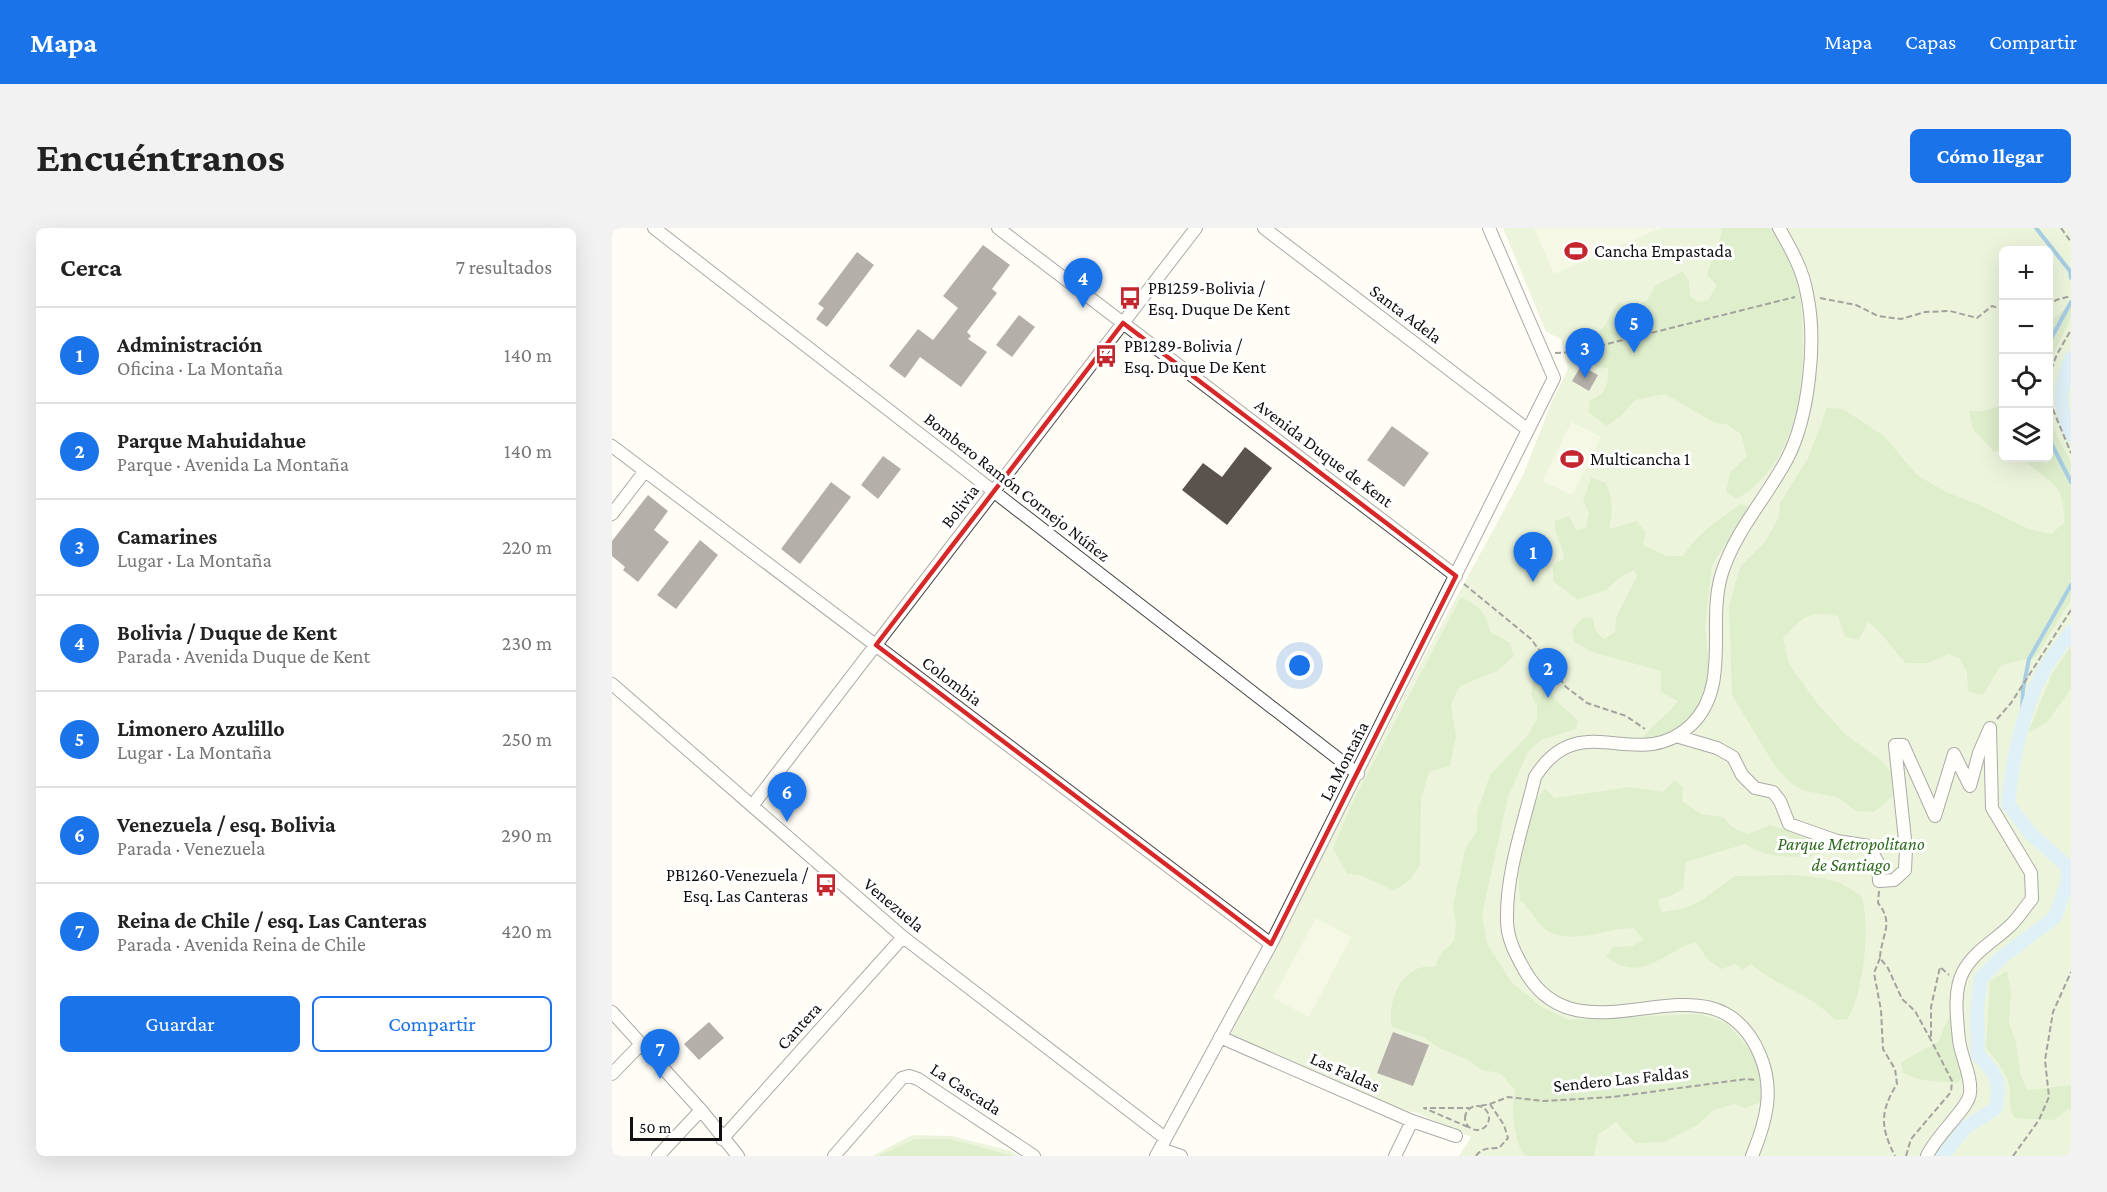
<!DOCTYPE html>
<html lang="es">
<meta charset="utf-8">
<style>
:root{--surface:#fff;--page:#f2f2f2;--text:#222;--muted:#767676;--line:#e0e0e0;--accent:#1a73e8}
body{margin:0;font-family:"Crimson Pro",serif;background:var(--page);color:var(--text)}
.controls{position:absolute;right:18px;top:18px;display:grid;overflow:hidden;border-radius:9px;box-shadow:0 6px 24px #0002}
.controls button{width:54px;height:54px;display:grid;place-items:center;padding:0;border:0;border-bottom:2px solid var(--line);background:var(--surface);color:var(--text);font:30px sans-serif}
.scale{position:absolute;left:18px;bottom:15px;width:92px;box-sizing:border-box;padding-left:6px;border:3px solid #111;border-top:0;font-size:16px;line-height:21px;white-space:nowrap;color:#111;-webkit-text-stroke:4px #fff;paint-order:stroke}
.you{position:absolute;left:688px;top:438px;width:21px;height:21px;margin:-15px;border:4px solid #fff;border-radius:50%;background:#1a73e8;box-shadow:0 0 0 9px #1a73e833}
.badge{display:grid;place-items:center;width:39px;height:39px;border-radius:50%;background:var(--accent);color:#fff;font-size:20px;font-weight:700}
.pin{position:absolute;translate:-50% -50px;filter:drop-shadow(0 2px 3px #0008)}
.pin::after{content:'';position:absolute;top:32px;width:21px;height:18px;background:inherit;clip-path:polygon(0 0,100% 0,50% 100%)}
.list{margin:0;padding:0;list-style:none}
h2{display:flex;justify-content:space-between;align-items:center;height:78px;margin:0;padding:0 24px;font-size:26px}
h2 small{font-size:20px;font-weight:400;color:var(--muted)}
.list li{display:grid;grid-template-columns:39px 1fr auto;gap:18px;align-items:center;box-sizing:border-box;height:96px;padding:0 24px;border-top:2px solid var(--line)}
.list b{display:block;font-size:22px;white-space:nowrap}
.list p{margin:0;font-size:20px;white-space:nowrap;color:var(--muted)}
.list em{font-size:20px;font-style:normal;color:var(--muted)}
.actions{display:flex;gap:12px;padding:18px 24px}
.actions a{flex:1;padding:14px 0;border:2px solid var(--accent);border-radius:9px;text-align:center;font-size:21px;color:var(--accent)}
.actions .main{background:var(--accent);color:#fff}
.icon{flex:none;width:33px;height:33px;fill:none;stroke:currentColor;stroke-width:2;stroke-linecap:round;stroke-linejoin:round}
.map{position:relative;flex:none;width:1459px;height:928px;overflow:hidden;border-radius:9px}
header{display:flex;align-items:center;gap:36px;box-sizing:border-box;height:84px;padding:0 30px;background:var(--accent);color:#fff}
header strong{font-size:28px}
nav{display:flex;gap:33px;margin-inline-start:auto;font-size:21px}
.intro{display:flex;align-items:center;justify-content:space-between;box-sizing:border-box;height:144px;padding:0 36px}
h1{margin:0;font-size:42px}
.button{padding:15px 27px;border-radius:9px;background:var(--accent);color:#fff;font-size:21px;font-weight:700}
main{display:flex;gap:36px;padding:0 36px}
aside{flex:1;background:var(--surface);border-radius:9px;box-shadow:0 6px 24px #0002}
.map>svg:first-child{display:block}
</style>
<header>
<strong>Mapa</strong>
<nav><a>Mapa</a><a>Capas</a><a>Compartir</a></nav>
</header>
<div class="intro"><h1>Encuéntranos</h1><a class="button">Cómo llegar</a></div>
<main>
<aside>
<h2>Cerca<small>7 resultados</small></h2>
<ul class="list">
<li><span class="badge">1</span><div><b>Administración</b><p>Oficina · La Montaña</p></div><em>140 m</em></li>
<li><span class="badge">2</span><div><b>Parque Mahuidahue</b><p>Parque · Avenida La Montaña</p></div><em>140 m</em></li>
<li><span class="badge">3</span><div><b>Camarines</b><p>Lugar · La Montaña</p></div><em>220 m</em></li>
<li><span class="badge">4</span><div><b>Bolivia / Duque de Kent</b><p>Parada · Avenida Duque de Kent</p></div><em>230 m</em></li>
<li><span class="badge">5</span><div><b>Limonero Azulillo</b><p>Lugar · La Montaña</p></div><em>250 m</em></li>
<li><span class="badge">6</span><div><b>Venezuela / esq. Bolivia</b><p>Parada · Venezuela</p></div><em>290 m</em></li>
<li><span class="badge">7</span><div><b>Reina de Chile / esq. Las Canteras</b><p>Parada · Avenida Reina de Chile</p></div><em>420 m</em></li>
</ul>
<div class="actions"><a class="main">Guardar</a><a>Compartir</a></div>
</aside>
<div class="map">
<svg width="1459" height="928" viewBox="0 0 1459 928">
<rect width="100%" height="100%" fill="#fffdf5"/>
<path fill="#d5ebbd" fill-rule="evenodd" d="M891 0H1459V928H847L859 909 805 885 773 877 617 809 812 429 911 247 939 176 956 141 949 111 934 104ZM1392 22H1436V230H1392Z
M300 907 340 908 399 923 407 928H260Z"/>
<path fill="#b9dc9c" d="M1110 0H1161C1168 13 1183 30 1185 45 1196 119 1199 227 1125 271L1114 264 1118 245 1135 228 1129 206 1114 196 1103 195 1053 166 1023 172 1009 188 995 198 976 184 978 172C994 166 997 157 996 140L984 139 981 128 982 108C999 96 994 88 1007 74L1018 81 1035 72 1043 58 1071 43 1077 53 1078 68 1086 74 1096 72 1105 57 1095 47C1100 30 1108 17 1110 0Z
M1459 77V89L1437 136V94Z
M1391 177V221L1382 224 1361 201 1357 183H1371Z
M1215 180 1231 181 1272 208 1305 247 1334 264 1365 276 1417 301 1439 306 1452 295C1453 251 1435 256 1410 230H1436L1437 193 1459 234V372L1424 429 1389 437 1371 467 1356 464 1355 444 1348 431 1337 426 1316 435H1294C1280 421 1271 405 1256 394L1247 412 1233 409 1226 388C1195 382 1192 389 1171 410L1177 436 1205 475 1233 506 1270 533 1282 548 1280 569 1262 584 1244 583 1225 569 1193 563 1178 555 1161 535 1120 467 1117 379 1128 339 1153 314 1167 289 1168 275 1196 230Z
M979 250 994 255C1001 272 1001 283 997 301L1025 293 1034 305 1031 317 1054 328H1071C1086 305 1107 291 1129 276L1138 279 1100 337 1093 398 1097 439 1095 458 1086 481 1068 499 1043 514 1029 512C1040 496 1055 488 1066 473L1049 464V443L980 424 962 414 960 402 972 389 981 390 983 402 992 411 1003 404 1004 389 1025 348 1022 342 1010 348 994 362 966 372 941 353V338L952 330C951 315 942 311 943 293L957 288 964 302 974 300 977 285 971 273Z
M849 369C867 378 874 383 878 404L897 414 902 428 887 442 848 458 839 476 844 509 838 538 817 544 809 571 808 637 798 652 782 663 748 647 735 646 721 620 740 575Z
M1459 418V461L1435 494 1416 505 1440 446Z
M931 444 941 470 966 492 964 501 929 512 916 524 896 569 870 687 875 716 900 755 930 779 957 792 1087 786 1115 795 1145 829 1152 858 1150 874 1133 880 1122 876 1102 882 1085 897 1052 914 1023 915 1004 894 986 907 982 928H914C901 916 899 878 903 862L888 845 869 842 857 832 827 820 811 809 780 799C774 772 792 733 823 739L829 725 842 713 844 697 841 678 853 621 865 603V584L878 547 916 507 925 491V478L919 466 921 452Z
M1063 552 1071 559 1070 573 1089 586 1111 589 1120 599 1136 606 1158 597 1198 609 1212 619 1199 629C1176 629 1154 630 1133 616L1074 634 1071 660 1061 667 1046 671 1050 684 1074 680 1088 673 1123 648 1181 647 1210 650 1228 655 1249 667C1259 694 1252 768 1235 791L1223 792C1200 767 1164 758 1139 736L1131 742 1124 736 1109 741 1096 732 1084 714C1053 722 1031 757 994 729L1001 719 1020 718 1031 712 1022 700C995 700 957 719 933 701 924 694 918 680 908 672 904 643 912 582 933 560L942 570 1018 559 1051 564Z
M1395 743 1399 764 1397 795 1404 814 1408 845 1415 862 1459 857V882L1456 881 1442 892 1402 890C1394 875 1400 871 1397 857 1394 843 1383 831 1374 820L1378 753Z
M1339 784 1351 848 1346 855 1309 852 1291 845 1289 834 1326 814Z
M303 911H339L402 928H265Z"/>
<path fill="#e6f2cf" d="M922 0H1049L942 46Z
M959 194 989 209 960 267 931 253Z
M704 690 739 709 697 789 661 770Z"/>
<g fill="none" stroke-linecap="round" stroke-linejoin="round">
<path stroke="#3f96cf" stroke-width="4" d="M1424 0 1458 43 1459 50
M1436 116 1459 74
M1436 209 1459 254
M1409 505 1411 461 1417 431 1459 357"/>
<path stroke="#b9e0f7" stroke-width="14" d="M1459 130C1448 163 1445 174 1459 207
M1331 928 1353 900 1384 880C1389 853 1385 846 1366 827L1365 781 1369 750 1390 729 1443 689 1455 655 1456 639 1419 606 1396 576C1400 532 1411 480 1432 442 1440 428 1450 416 1459 404"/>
</g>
<path fill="#5a524d" d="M371 17 398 37 380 61 385 65 355 104 359 108 356 111 375 124 349 159 308 129 293 150 277 138 306 101 321 112 346 80 331 68Z
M245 24 262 37 215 99 204 91 212 80 206 76Z
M407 87 423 99 400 129 384 117Z
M969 138 986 147 977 163 960 153Z
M780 198 817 225 792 259 755 232Z
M633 219 660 240 615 297 570 262 591 235 610 249Z
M271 228 289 241 266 271 249 257Z
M219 254 239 269 188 336 169 321Z
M36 267 56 283 42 302 57 314 26 354 11 342 13 339 0 328V313Z
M88 312 106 327 64 381 45 367Z
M97 794 112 810 87 832 72 816Z
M781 804 817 817 801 858 765 845Z"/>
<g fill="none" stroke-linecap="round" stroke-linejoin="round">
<g stroke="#444" stroke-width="14">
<path id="street" d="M42 0 746 546
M386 0 844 348
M652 0 915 201
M0 218 659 716
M0 286 33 243
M0 456 291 709 553 910
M1064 508 1105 520 1121 529 1130 547 1143 560 1161 564 1168 573 1177 596 1225 613 1257 618 1266 635 1267 653 1282 652 1293 642 1294 621 1283 517H1291L1323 588 1342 526 1358 558 1367 525 1378 500 1380 580 1419 645 1420 671C1413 679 1407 689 1400 696 1384 712 1362 723 1351 744 1341 763 1345 791 1347 812 1349 829 1360 848 1358 865 1357 880 1324 907 1315 928
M140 578 584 0
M0 784 89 882 126 928
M608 809 800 893 844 908
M0 846 29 816
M110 911 291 709
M548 921 569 928
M46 928 89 882
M222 928 290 850 297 848 306 851 422 928
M544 928 659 716 942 150 877 0
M783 928 800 893
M1140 928C1154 894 1163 862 1148 827 1100 713 971 844 913 743 904 727 895 711 895 692 894 644 912 595 923 549 969 476 1025 548 1079 497 1120 458 1094 394 1110 345 1123 303 1155 269 1175 231 1197 189 1205 113 1195 66 1191 42 1179 21 1167 0"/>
</g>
<path stroke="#333" stroke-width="2" stroke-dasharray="6 3" stroke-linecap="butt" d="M1449 0 1459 14
M1208 70 1244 77 1266 88 1289 91 1313 84 1338 83 1365 90 1380 78 1392 82
M1436 80 1444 72 1459 68
M943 125 963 124 1183 69
M1436 150 1445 126 1459 102
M1436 155 1437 172 1459 225
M852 356 919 411 954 459 975 475 1014 488 1033 501
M1385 491 1399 475 1459 382
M1267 663 1266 675C1283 696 1269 707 1268 730L1276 740 1290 771 1303 783 1319 812V779L1328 739 1337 747
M1268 730 1262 745 1269 782 1271 821 1283 841 1285 856C1268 883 1268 899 1283 928
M878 876 896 869 931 873 1001 869 1134 851 1144 852
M853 890a12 12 0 1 1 24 0a12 12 0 1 1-24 0Z
M856 899 812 880H857
M864 928C869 920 878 920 887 920L896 910 892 897 878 876 868 878
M1294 928 1299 911 1339 864 1340 853 1319 812
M1401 928 1427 892 1437 869 1433 832 1441 784 1459 744"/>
<use href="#street" stroke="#fff" stroke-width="12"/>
</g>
<path d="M0 0H1459V928H0ZM511 95 844 348 659 716 264 417Z" fill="#fffdf5" fill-opacity=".55" fill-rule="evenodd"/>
<path fill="none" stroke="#d62828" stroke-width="4.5" stroke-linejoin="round" d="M511 95 844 348 659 716 264 417Z"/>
<defs>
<g id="stadium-bare" transform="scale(1.8)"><path d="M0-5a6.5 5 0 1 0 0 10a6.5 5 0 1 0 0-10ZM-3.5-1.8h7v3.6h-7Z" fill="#c4262e" stroke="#fff" stroke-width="2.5" paint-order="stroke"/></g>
<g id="bus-bare" transform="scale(1.8)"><path d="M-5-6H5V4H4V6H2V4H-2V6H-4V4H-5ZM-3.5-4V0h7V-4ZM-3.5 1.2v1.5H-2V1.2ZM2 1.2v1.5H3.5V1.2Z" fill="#c4262e" stroke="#fff" stroke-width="2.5" paint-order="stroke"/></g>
</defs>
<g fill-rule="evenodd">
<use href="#stadium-bare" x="964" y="23"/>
<use href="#bus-bare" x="518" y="70"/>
<use href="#bus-bare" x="494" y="128"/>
<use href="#stadium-bare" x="960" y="231"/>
<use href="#bus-bare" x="214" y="657"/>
</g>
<g text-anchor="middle" stroke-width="6" stroke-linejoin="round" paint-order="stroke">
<g font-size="18" fill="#111" stroke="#fff" text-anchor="start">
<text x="982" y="29">Cancha Empastada</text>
<text x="536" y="66">PB1259-Bolivia /<tspan x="536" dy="21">Esq. Duque De Kent</tspan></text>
<text x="512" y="124">PB1289-Bolivia /<tspan x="512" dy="21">Esq. Duque De Kent</tspan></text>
<text x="978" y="237">Multicancha 1</text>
<text x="196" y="653" text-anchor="end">PB1260-Venezuela /<tspan x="196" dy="21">Esq. Las Canteras</tspan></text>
</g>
<g font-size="18" fill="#111" stroke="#fff">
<text transform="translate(794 86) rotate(37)" y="6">Santa Adela</text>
<text transform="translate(712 225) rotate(37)" y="6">Avenida Duque de Kent</text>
<text transform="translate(405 259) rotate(38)" y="6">Bombero Ramón Cornejo Núñez</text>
<text transform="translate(348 278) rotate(-52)" y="6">Bolivia</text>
<text transform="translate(340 453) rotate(37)" y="6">Colombia</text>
<text transform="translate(732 533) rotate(-63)" y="6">La Montaña</text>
<text transform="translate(282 677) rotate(40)" y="6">Venezuela</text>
<text transform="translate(187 798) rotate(-48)" y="6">Cantera</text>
<text transform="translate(733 844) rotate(24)" y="6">Las Faldas</text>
<text transform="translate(1009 851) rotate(-6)" y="6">Sendero Las Faldas</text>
<text transform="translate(354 861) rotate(33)" y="6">La Cascada</text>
</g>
<g font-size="18" font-style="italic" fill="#2f6b1f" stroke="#fff">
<text x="1239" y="622">Parque Metropolitano<tspan x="1239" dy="21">de Santiago</tspan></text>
</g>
</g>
</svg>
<div class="controls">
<button>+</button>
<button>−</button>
<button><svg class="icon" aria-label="locate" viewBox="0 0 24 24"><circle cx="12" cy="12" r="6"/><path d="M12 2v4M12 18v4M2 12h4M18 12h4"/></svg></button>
<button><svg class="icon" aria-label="layers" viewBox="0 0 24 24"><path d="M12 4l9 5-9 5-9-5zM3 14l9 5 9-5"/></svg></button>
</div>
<div class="scale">50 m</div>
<div class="you"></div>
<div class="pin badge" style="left:921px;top:354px">1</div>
<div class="pin badge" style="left:936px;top:470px">2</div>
<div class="pin badge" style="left:973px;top:150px">3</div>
<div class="pin badge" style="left:471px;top:80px">4</div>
<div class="pin badge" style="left:1022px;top:125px">5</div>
<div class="pin badge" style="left:175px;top:594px">6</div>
<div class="pin badge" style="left:48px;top:851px">7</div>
</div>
</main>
